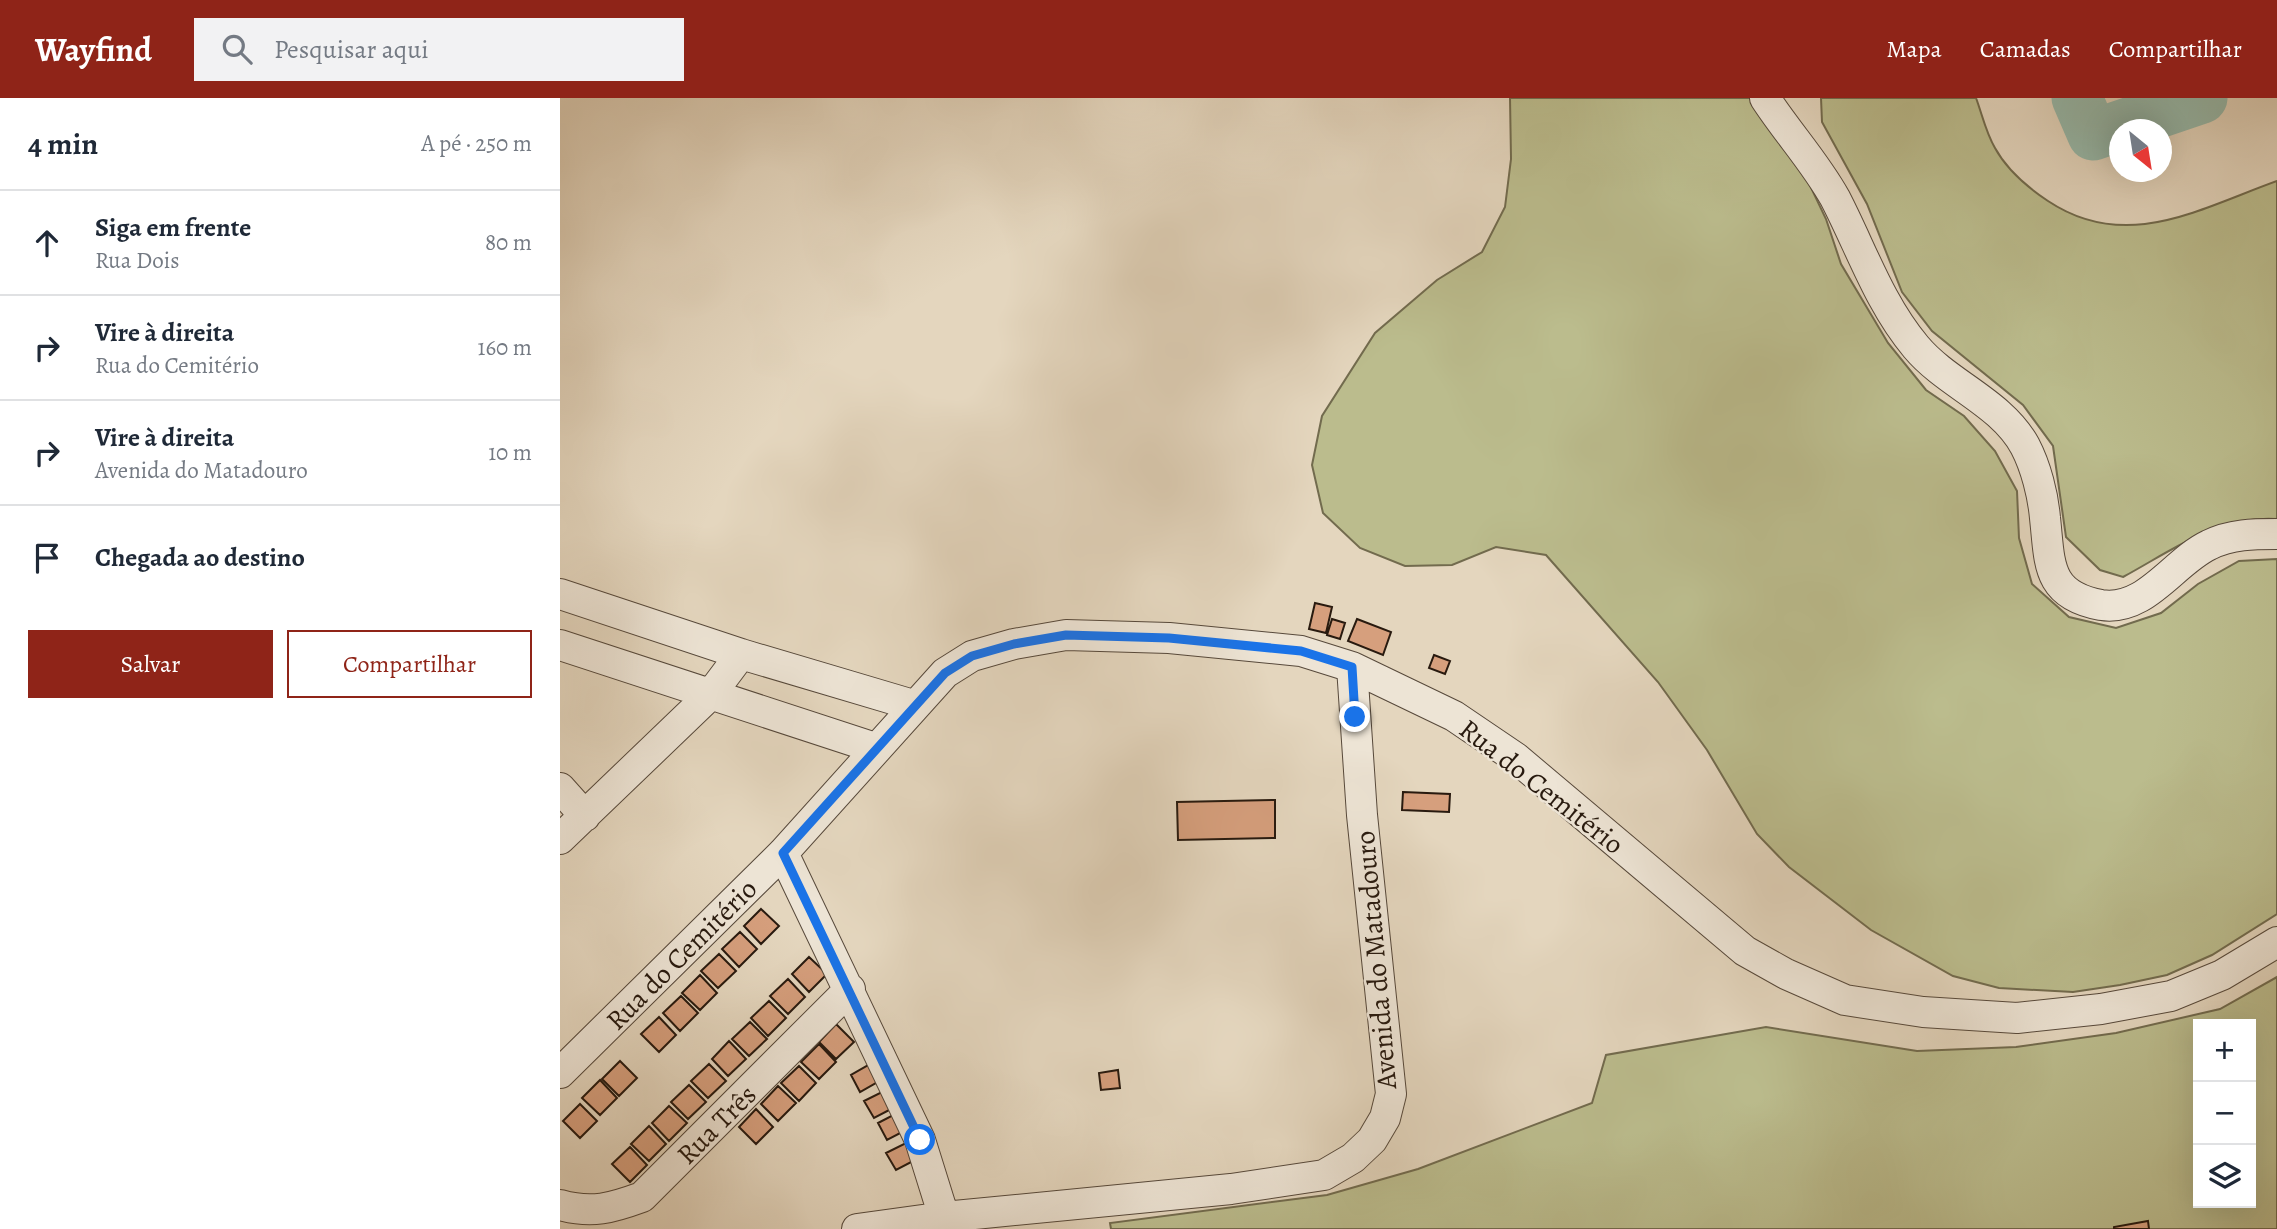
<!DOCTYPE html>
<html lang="pt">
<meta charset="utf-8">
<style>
:root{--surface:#fff;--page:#f2f2f3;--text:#1f2937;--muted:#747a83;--line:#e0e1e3;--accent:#8f2418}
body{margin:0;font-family:Alegreya,serif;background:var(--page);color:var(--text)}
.controls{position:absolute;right:21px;bottom:21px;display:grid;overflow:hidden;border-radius:0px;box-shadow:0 7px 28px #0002}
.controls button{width:63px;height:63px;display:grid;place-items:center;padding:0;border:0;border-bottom:2px solid var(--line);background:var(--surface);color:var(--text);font:35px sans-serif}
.compass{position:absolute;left:1549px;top:21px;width:63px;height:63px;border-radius:50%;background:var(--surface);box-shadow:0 7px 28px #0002;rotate:150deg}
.stop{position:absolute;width:21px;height:21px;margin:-16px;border:5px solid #1a73e8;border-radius:50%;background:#fff}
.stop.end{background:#1a73e8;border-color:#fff;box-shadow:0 2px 7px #0008}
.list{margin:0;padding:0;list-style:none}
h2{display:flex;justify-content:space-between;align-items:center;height:91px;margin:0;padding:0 28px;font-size:30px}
h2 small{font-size:23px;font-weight:400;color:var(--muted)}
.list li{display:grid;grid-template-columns:46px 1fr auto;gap:21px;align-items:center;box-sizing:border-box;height:105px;padding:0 28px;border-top:2px solid var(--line)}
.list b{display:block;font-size:26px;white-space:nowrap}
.list p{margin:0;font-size:23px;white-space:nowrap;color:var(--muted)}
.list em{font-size:23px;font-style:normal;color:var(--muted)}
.actions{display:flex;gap:14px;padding:21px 28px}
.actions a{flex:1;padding:16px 0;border:2px solid var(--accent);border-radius:0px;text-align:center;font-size:24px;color:var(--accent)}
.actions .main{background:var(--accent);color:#fff}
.icon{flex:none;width:38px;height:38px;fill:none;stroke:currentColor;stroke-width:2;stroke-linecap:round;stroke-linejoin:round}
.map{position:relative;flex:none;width:1717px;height:1131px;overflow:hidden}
header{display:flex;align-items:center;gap:42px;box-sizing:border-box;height:98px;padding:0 35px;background:var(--accent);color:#fff}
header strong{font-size:33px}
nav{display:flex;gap:38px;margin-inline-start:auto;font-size:24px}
.search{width:490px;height:63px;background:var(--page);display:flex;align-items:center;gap:18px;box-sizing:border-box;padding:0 24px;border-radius:0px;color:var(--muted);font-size:26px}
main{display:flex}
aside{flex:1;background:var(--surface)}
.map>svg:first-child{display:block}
</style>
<header>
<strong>Wayfind</strong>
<div class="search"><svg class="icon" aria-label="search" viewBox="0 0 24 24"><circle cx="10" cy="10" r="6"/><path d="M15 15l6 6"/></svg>Pesquisar aqui</div>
<nav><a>Mapa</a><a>Camadas</a><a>Compartilhar</a></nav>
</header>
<main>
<aside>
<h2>4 min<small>A pé · 250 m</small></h2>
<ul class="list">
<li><svg class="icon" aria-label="ahead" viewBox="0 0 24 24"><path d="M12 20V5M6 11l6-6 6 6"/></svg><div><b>Siga em frente</b><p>Rua Dois</p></div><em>80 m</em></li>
<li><svg class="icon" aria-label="right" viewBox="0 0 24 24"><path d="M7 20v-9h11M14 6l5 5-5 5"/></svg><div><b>Vire à direita</b><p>Rua do Cemitério</p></div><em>160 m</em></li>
<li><svg class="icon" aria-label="right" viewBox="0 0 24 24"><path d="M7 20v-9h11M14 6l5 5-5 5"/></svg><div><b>Vire à direita</b><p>Avenida do Matadouro</p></div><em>10 m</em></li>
<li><svg class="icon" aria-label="arrive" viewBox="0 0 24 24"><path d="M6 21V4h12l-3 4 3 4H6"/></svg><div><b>Chegada ao destino</b></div></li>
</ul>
<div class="actions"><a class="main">Salvar</a><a>Compartilhar</a></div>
</aside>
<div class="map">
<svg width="1717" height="1131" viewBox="0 0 1717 1131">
<rect width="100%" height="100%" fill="#e4d6be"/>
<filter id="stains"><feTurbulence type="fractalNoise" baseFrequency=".00286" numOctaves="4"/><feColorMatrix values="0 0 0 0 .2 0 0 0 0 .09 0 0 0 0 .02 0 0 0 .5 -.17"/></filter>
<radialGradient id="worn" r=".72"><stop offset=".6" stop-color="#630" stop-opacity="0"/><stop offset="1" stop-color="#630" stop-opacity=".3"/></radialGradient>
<path fill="#bbbc8d" stroke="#726b4e" stroke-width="2" fill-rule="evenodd" d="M950 0H1193L1246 79 1266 121 1281 166 1328 245 1366 292 1404 318 1435 353 1457 393 1459 440 1472 486 1509 519 1556 530 1601 515 1638 486 1679 463 1717 461V816L1652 857 1607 877 1560 887 1513 894 1439 890 1393 878 1311 832 1229 769 1197 736 1147 652 1098 584 986 457 936 449 892 467 845 468 800 450 763 415 752 367 762 318 815 235 877 182 922 154 945 109 951 61Z
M1261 0H1416C1422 16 1426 35 1435 50 1447 72 1467 89 1488 103 1566 155 1639 111 1717 83V421C1658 417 1613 452 1563 479L1540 472 1506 439 1493 348 1463 307 1372 233 1342 194 1307 106 1262 24Z
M1717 879V1131H551L550 1125 767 1097 858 1071 1032 1005 1046 957 1206 929 1357 953 1456 949 1556 935 1660 911ZM1638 926H1691V1105H1638Z"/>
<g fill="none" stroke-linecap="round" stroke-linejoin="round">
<path stroke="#97baac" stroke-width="51" d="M1517 0 1533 37 1642 0"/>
</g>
<path fill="#d69f7d" stroke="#281a0f" stroke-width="2" d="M755 505 772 509 766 535 749 531Z
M772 521 785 525 780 541 767 537Z
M797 521 831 534 823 557 788 543Z
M874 557 890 563 885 576 869 570Z
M843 694 890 696 889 714 842 712Z
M715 702V740L618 742 617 704Z
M201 811 219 828 201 846 184 828Z
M180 834 197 851 179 869 162 851Z
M159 856 176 873 158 890 141 873Z
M249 859 267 876 249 894 232 876Z
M140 877 157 895 140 912 122 895Z
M228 881 245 899 228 916 210 898Z
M121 898 138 915 120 933 103 915Z
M209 903 226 920 208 938 191 920Z
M99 919 116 937 99 954 81 936Z
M190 924 207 941 189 958 172 941Z
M276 926 294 944 276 961 259 944Z
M169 943 186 961 168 978 152 961Z
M259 946 276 964 259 981 241 964Z
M60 963 77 980 59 998 42 981Z
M312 965 321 982 300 994 291 977Z
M149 966 166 983 148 1000 131 983Z
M239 968 256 985 239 1003 221 985Z
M558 972 560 990 541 992 539 975Z
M40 982 57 1000 40 1017 22 1000Z
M129 987 146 1004 128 1021 111 1004Z
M218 988 236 1005 218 1023 201 1006Z
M326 992 335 1009 314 1020 304 1003Z
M20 1006 37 1023 20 1040 3 1023Z
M109 1008 127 1025 109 1043 92 1025Z
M196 1011 213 1029 196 1046 179 1029Z
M339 1014 348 1031 327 1042 318 1025Z
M89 1028 106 1046 89 1063 71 1046Z
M348 1044 357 1061 336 1072 326 1055Z
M70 1049 87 1067 70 1084 52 1066Z
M1588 1123 1589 1131H1554V1129Z"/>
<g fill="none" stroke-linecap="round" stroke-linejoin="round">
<g stroke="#57493b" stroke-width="32">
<path id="street" d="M1205 0C1227 34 1255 64 1275 100 1301 150 1319 205 1356 249 1388 287 1441 304 1465 348 1476 369 1483 397 1485 420 1490 465 1486 497 1541 507 1586 514 1613 464 1649 447 1671 436 1694 436 1717 436
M0 496 181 556 353 607
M0 547 315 650
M0 690 25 718
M0 741 151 596 181 556
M223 755 360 1042 384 1119
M0 975 223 755 385 575 412 558 454 546 506 537 609 540 741 553 792 569 894 618 956 660 1185 853 1226 876 1285 902 1363 914 1457 920 1541 911 1611 898 1662 877 1717 844
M0 1107C32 1116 52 1110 82 1099L290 891
M297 1131 384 1119 671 1091 764 1077 793 1060 812 1042 825 1020 831 996 802 717 792 569"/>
</g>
<use href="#street" stroke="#ede4d5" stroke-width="30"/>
</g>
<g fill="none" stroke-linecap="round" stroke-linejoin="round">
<path stroke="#1a73e8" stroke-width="9" d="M360 1042 223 755 385 575 412 558 454 546 506 537 609 540 741 553 792 569 795 619"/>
</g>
<g text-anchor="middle" stroke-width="5" stroke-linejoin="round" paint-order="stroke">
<g font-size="28" fill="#281a0f" stroke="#ede4d5">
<text transform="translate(982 688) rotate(38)" y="10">Rua do Cemitério</text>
<text transform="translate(121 856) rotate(-45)" y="10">Rua do Cemitério</text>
<text transform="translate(815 862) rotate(-95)" y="10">Avenida do Matadouro</text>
<text transform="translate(156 1026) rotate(-45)" y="10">Rua Três</text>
</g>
</g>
<rect width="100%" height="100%" filter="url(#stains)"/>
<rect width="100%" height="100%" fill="url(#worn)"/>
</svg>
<div class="controls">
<button>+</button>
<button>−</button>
<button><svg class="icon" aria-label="layers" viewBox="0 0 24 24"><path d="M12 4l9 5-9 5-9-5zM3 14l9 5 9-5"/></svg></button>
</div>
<svg class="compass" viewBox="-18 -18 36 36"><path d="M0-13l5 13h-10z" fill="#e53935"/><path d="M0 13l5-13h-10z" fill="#747a83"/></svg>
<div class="stop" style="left:360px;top:1042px"></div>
<div class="stop end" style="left:795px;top:619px"></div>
</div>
</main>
